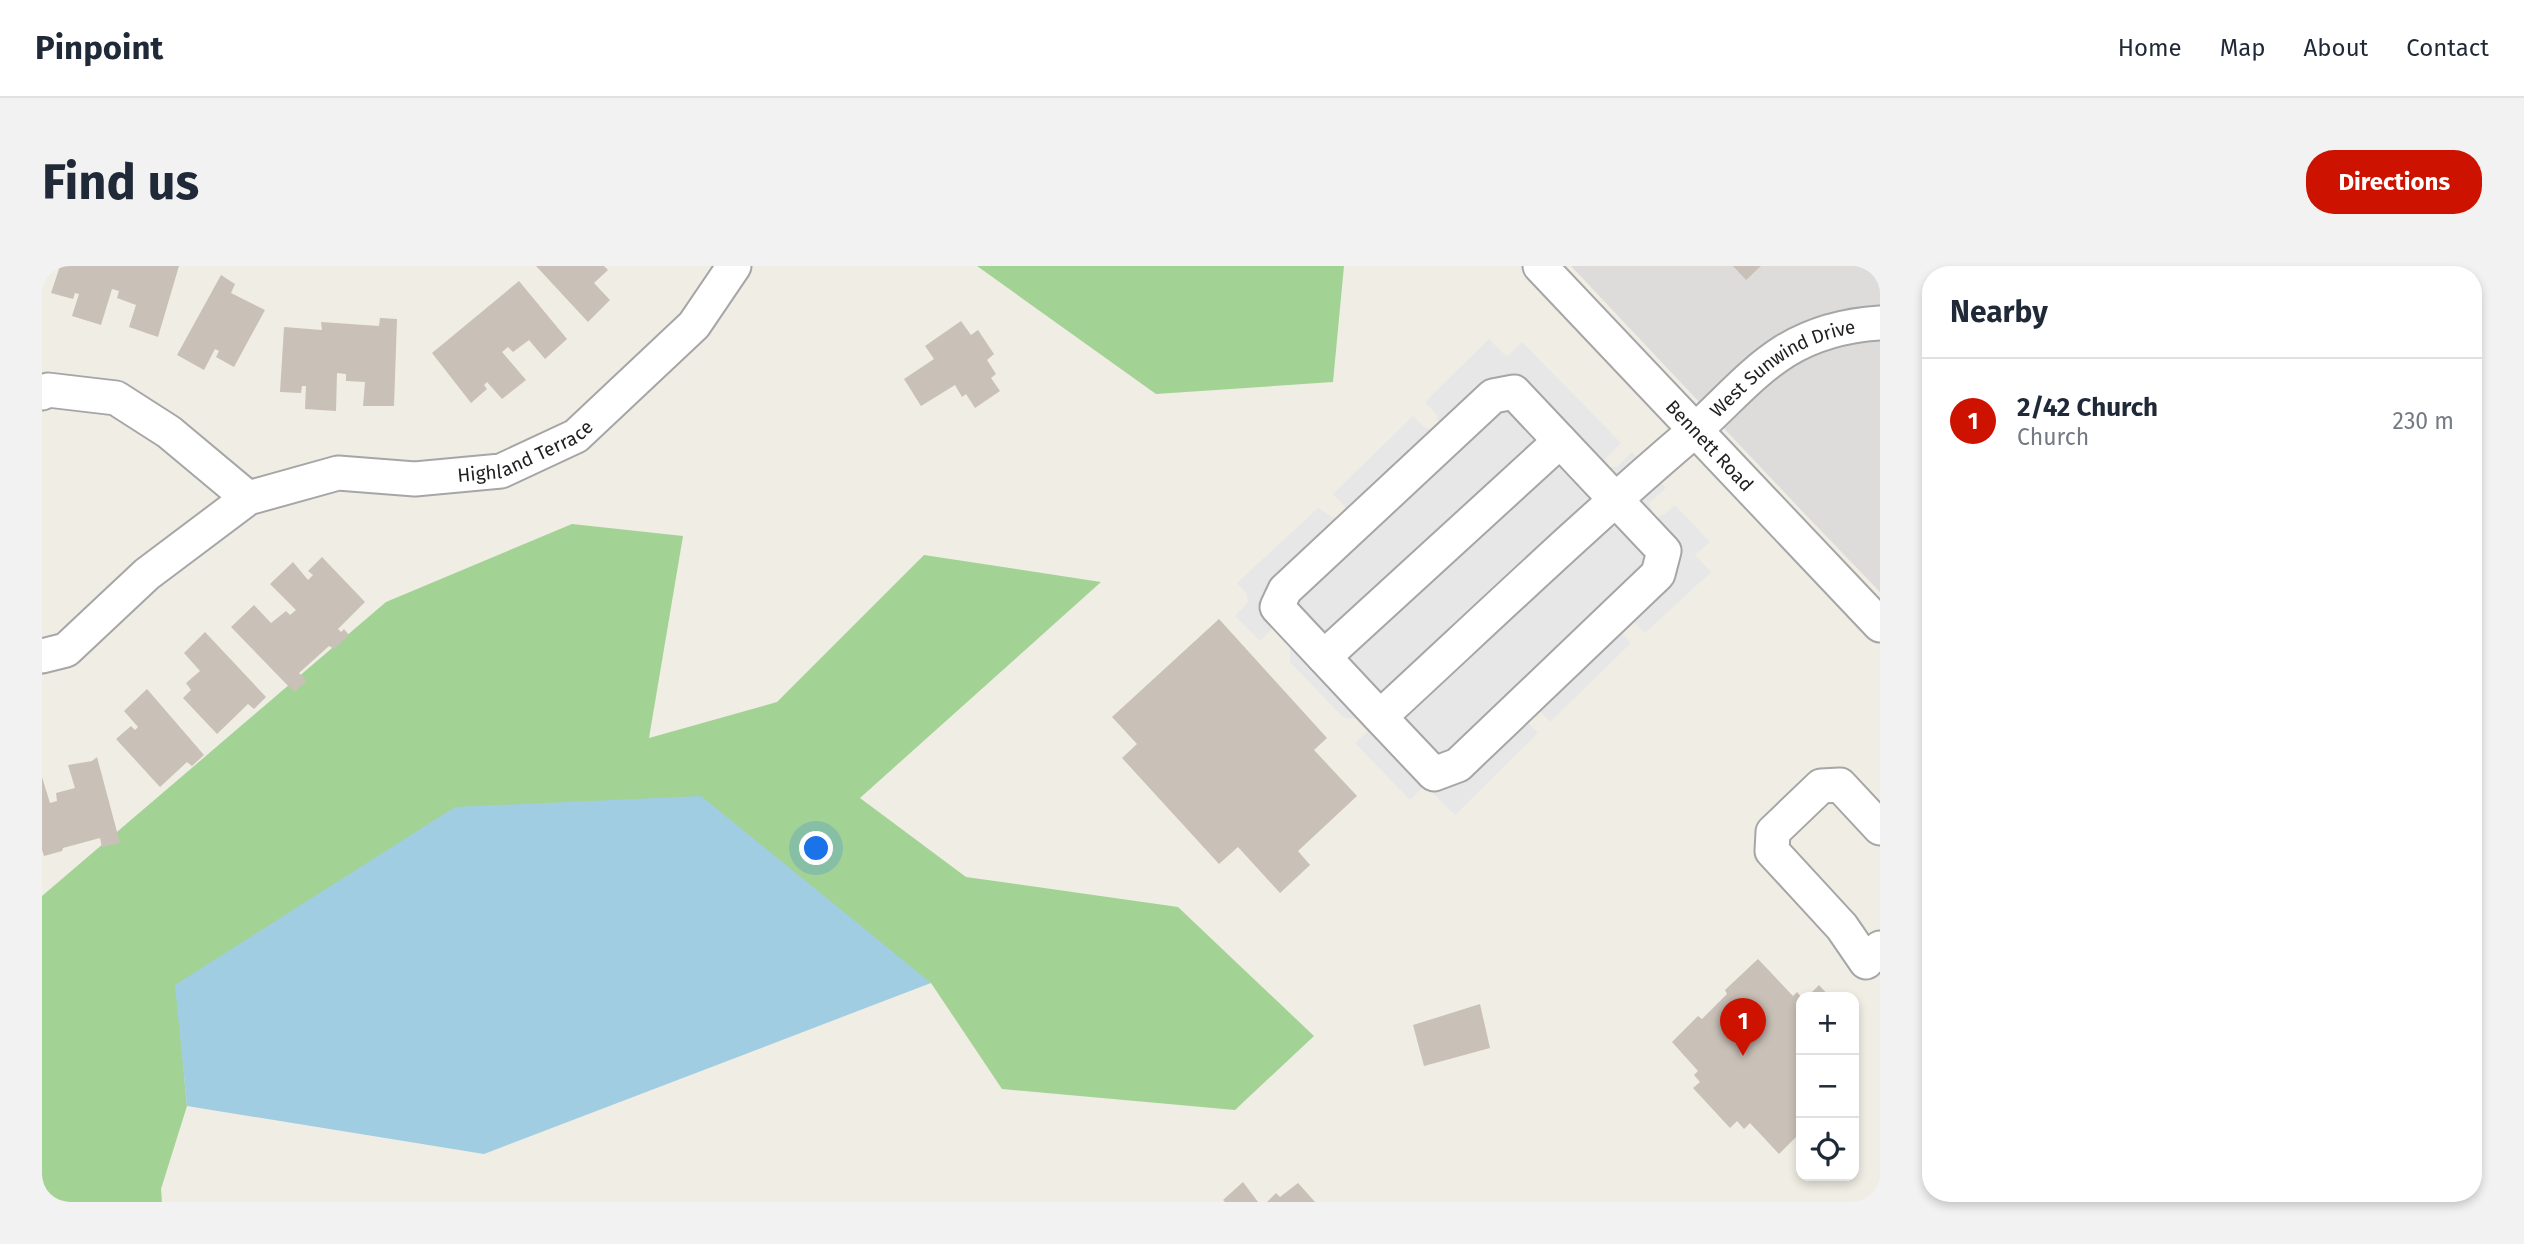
<!DOCTYPE html>
<meta charset="utf-8">
<style>
:root{--surface:#fff;--page:#f2f2f3;--text:#1f2937;--muted:#747a83;--line:#e0e1e3;--accent:#cd1200}
body{margin:0;font-family:"Fira Sans",sans-serif;background:var(--page);color:var(--text)}
.controls{position:absolute;right:21px;bottom:21px;display:grid;overflow:hidden;border-radius:14px;box-shadow:0 4px 10px #0003}
.controls button{width:63px;height:63px;display:grid;place-items:center;padding:0;border:0;border-bottom:2px solid var(--line);background:var(--surface);color:var(--text);font:35px sans-serif}
.you{position:absolute;left:775px;top:583px;width:24px;height:24px;margin:-18px;border:5px solid #fff;border-radius:50%;background:#1a73e8;box-shadow:0 0 0 10px #1a73e833}
.badge{display:grid;place-items:center;width:46px;height:46px;border-radius:50%;background:var(--accent);color:#fff;font-size:23px;font-weight:700}
.pin{position:absolute;translate:-50% -58px;filter:drop-shadow(0 2px 4px #0008)}
.pin::after{content:'';position:absolute;top:37px;width:24px;height:21px;background:inherit;clip-path:polygon(0 0,100% 0,50% 100%)}
.list{margin:0;padding:0;list-style:none}
h2{display:flex;justify-content:space-between;align-items:center;height:91px;margin:0;padding:0 28px;font-size:30px}
h2 small{font-size:23px;font-weight:400;color:var(--muted)}
.list li{display:grid;grid-template-columns:46px 1fr auto;gap:21px;align-items:center;box-sizing:border-box;height:126px;padding:0 28px;border-top:2px solid var(--line)}
.list b{display:block;font-size:26px;white-space:nowrap}
.list p{margin:0;font-size:23px;white-space:nowrap;color:var(--muted)}
.list em{font-size:23px;font-style:normal;color:var(--muted)}
.icon{flex:none;width:38px;height:38px;fill:none;stroke:currentColor;stroke-width:2;stroke-linecap:round;stroke-linejoin:round}
.map{position:relative;flex:none;width:1838px;height:936px;overflow:hidden;border-radius:28px}
header{display:flex;align-items:center;gap:42px;box-sizing:border-box;height:98px;padding:0 35px;background:var(--surface);border-bottom:2px solid var(--line)}
header strong{font-size:33px}
nav{display:flex;gap:38px;margin-inline-start:auto;font-size:24px}
.intro{display:flex;align-items:center;justify-content:space-between;box-sizing:border-box;height:168px;padding:0 42px}
h1{margin:0;font-size:49px}
.button{padding:18px 32px;border-radius:28px;background:var(--accent);color:#fff;font-size:24px;font-weight:700}
main{display:flex;gap:42px;padding:0 42px}
aside{flex:1;background:var(--surface);border-radius:28px;box-shadow:0 4px 10px #0003}
.map>svg:first-child{display:block}
</style>
<header>
<strong>Pinpoint</strong>
<nav><a>Home</a><a>Map</a><a>About</a><a>Contact</a></nav>
</header>
<div class="intro"><h1>Find us</h1><a class="button">Directions</a></div>
<main>
<div class="map">
<svg width="1838" height="936" viewBox="0 0 1838 936">
<rect width="100%" height="100%" fill="#f0ede4"/>
<path fill="#dddcdb" d="M1529 0H1838V326L1759 244Z"/>
<path fill="#a2d395" d="M935 0H1302L1291 116 1114 128Z
M530 258 641 270 607 472 735 436 882 289 1059 316 818 532 924 611 1136 641 1272 770 1193 844 960 823 889 717 134 719 145 840 119 923 120 936H0V630L344 336Z"/>
<path fill="#e7e7e7" d="M1447 73 1465 91 1480 76 1579 177 1563 193 1567 201H1575L1590 186 1624 222 1607 237 1614 252 1624 247 1633 239 1668 276 1653 289 1669 306 1603 367 1590 354 1577 364 1589 377 1508 456 1496 443 1481 451 1496 467 1413 549 1383 519 1368 534 1313 477 1325 466 1326 459 1322 453 1302 452 1248 396V373L1234 359 1218 375 1193 350 1206 336 1205 328 1195 317 1276 242 1290 251 1299 252 1304 242 1291 228 1371 150 1383 162 1390 163 1396 156 1395 149 1383 136Z"/>
<path fill="#a0cde2" d="M659 530 889 717 442 888 145 840 133 719 413 541Z"/>
<path fill="#c9c0b7" d="M18 0H137L116 71 87 61 94 39 75 32 77 25 70 23 59 59 30 50 37 28 33 27 31 33 9 27Z
M494 0H562L566 4 552 17 568 34 546 56Z
M1691 0H1719L1704 14Z
M179 9 193 18 189 27 223 44 192 101 174 91 177 85 173 83 162 104 135 89Z
M477 15 525 73 503 93 487 74 471 86 466 81 460 86 484 114 460 133 445 116 442 119 445 123 429 137 390 87Z
M338 52 355 53 352 140H321L323 116 304 115V108L295 107 294 145 263 143 264 120H260L259 127 238 126 242 61 280 64 279 56 337 60Z
M919 55 929 69 936 64 952 88 945 94 954 108 949 112 958 125 933 142 924 128 920 131 913 119 879 140 862 113 892 93 883 80Z
M280 291 323 336 296 363 299 366 302 363 307 369 292 383 287 380 257 407 265 415 252 426 189 361 212 339 229 357 244 345 248 349 254 344 228 318 251 296 266 314 271 309 266 305Z
M1177 353 1285 472 1272 484 1315 530 1256 585 1268 599 1238 627 1196 581 1177 598 1080 492 1095 478 1070 451Z
M163 366 224 431 212 443 206 438 175 468 141 432 149 424 144 417 158 405 142 387Z
M105 423 162 489 150 500 145 496 118 521 74 473 89 460 93 464 96 461 82 445Z
M55 491 78 577 60 581 58 572 21 582 20 585 2 590 0 584V511L8 537 15 535 14 527 33 522 26 499 50 495Z
M1716 693 1751 730 1755 726 1759 731V866L1737 888 1708 857 1702 863 1695 855 1688 862 1651 822 1658 816 1652 809 1656 805 1630 776 1656 750 1660 753 1685 728 1683 724Z
M1777 719 1788 731H1765Z
M1438 738 1448 782 1382 800 1371 759Z
M1201 916 1216 936H1183L1181 934Z
M1256 917 1273 936H1225L1234 927 1238 931Z"/>
<g fill="none" stroke-linecap="round" stroke-linejoin="round">
<g stroke="#a6a6a6" stroke-width="37">
<g id="minor">
<path id="s1" d="M1498 0 1838 359"/>
<path d="M0 127 6 124 74 132 127 166 206 232"/>
<path id="s2" d="M0 390 24 384 105 308 206 232 296 207 373 213 459 205 534 170 652 59 692 0"/>
<path d="M1282 391 1518 175"/>
<path id="s3" d="M1338 451 1235 341 1243 324 1451 130 1472 126 1622 285 1616 308 1416 499 1392 508 1338 451C1442 355 1544 257 1651 166 1682 139 1708 107 1743 85 1771 68 1805 59 1838 57"/>
<path d="M1838 562 1798 519 1779 520 1731 566 1730 585 1800 661 1824 696 1838 682"/>
</g>
</g>
<use href="#minor" stroke="#fff" stroke-width="33"/>
</g>
<g text-anchor="middle" stroke-width="6" stroke-linejoin="round" paint-order="stroke">
<g font-size="19" fill="#1f1f1f" stroke="#fff">
<text dy="7" stroke="none"><textPath href="#s3" startOffset="1634">West Sunwind Drive</textPath></text>
<text dy="7" stroke="none"><textPath href="#s2" startOffset="548">Highland Terrace</textPath></text>
<text dy="7" stroke="none"><textPath href="#s1" startOffset="247">Bennett Road</textPath></text>
</g>
</g>
</svg>
<div class="controls">
<button>+</button>
<button>−</button>
<button><svg class="icon" aria-label="locate" viewBox="0 0 24 24"><circle cx="12" cy="12" r="6"/><path d="M12 2v4M12 18v4M2 12h4M18 12h4"/></svg></button>
</div>
<div class="you"></div>
<div class="pin badge" style="left:1701px;top:790px">1</div>
</div>
<aside>
<h2>Nearby<small></small></h2>
<ul class="list">
<li><span class="badge">1</span><div><b>2/42 Church</b><p>Church</p></div><em>230 m</em></li>
</ul>
</aside>
</main>
